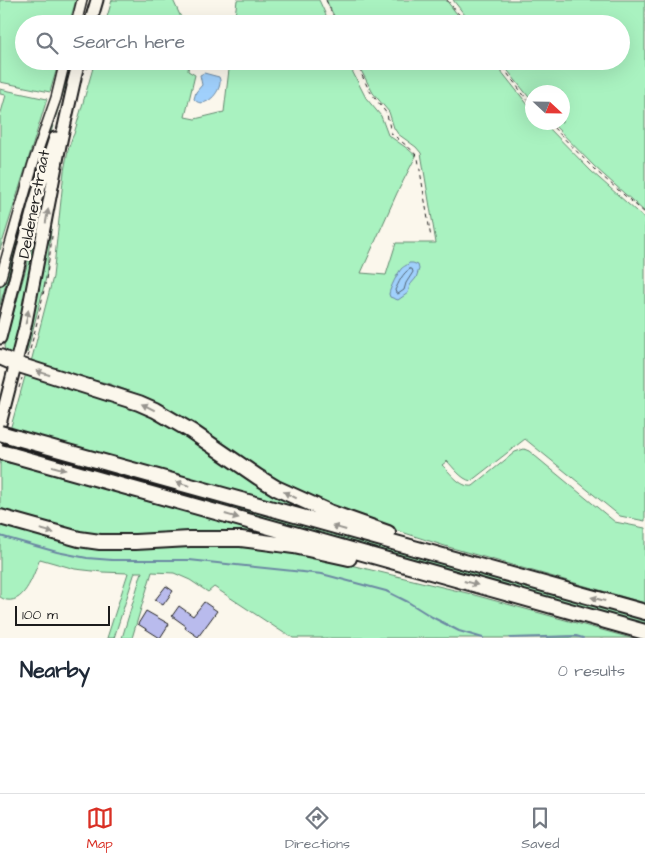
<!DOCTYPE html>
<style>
:root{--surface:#fff;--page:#f2f2f3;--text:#1f2937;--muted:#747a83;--line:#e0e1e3;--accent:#d93025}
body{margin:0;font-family:"Architects Daughter",sans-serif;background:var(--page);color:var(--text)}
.compass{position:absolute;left:525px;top:85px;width:45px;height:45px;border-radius:50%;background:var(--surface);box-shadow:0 5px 20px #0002;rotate:112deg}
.scale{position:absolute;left:15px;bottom:12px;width:95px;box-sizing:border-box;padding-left:5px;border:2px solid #1c1c1c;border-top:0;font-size:14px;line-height:18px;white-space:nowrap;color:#1c1c1c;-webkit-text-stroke:4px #fbf7ec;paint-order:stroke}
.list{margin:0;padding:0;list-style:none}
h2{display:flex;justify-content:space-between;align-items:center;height:65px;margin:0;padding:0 20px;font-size:21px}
h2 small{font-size:16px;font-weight:400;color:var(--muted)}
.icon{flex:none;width:28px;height:28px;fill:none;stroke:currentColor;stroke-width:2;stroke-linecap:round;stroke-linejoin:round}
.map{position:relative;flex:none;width:645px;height:638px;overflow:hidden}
.search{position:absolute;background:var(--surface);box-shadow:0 5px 20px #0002;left:15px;right:15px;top:15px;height:55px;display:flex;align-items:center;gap:12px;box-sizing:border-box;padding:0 18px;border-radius:28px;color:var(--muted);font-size:19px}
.sheet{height:155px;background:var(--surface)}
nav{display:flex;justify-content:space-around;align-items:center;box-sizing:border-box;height:70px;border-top:1px solid var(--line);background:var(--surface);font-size:14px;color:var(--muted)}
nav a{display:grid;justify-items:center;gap:2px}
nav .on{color:var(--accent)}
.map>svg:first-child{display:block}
</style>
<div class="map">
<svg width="645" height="638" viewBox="0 0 645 638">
<rect width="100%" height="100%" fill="#fbf7ec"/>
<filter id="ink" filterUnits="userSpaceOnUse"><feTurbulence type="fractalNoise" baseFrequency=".02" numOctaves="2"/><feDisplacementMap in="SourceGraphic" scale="10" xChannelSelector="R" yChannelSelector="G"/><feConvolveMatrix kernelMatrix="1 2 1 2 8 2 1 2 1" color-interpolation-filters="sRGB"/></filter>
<g filter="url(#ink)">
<path fill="#a9f2c0" stroke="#62876e" d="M0 0H76L69 24H24V61H59L50 92 0 82Z
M112 0H173L184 24H105Z
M237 0H319L330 24H234Z
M326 0H446L465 24H338Z
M453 0H645V212L595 167 552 123 562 122V92H532V101L500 61H621V24H472Z
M68 61H73L25 216 0 305V287L24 201Z
M95 61H189L188 71 195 75 185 117 195 119 224 112 230 61H347L366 98 381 116 388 135 408 149 416 156 397 193 361 273 386 275 396 243H436L421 153 416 147 398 134 394 128 389 112 373 93 356 61H493L532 110V122L544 123 591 171 645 219V521L620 516 525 439 471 481C461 479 454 468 447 461L442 465C451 473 460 488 473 486L515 452 524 449 529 451 615 522 645 528V603L445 546 386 527 286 488 211 440 174 413 148 398 107 383 60 373 31 362 53 277 64 171 68 150 72 138 74 134Z
M0 89 47 99 0 250V116L6 95 0 94Z
M55 193 46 278 27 353 26 342Z
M43 197H45L35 270 13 355C7 354 5 352 4 346L33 244Z
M26 373 127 402 352 524 10 430Z
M7 441 645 620V627L4 450Z
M2 459 322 549 95 537 0 513V464Z
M0 524 68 542 215 543 288 550 467 593 631 638H293L286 633H284L214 587 208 592 190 580 174 573 152 572 132 638H122L142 572H135L114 638H107L128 573 102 572 75 569 40 559C34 572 26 603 7 600 5 600 2 598 0 597Z"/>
<path fill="#a0d0fc" stroke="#6b88a2" d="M204 73 219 77C225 89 204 112 194 99L196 92 202 85 200 75Z
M409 263H413L418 265 419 269 416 278 410 285 408 293 398 300 390 297 389 294C390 288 398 272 402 268 403 267 409 264 409 263Z"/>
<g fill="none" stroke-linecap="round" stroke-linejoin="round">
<path stroke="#516476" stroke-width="1" d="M410 269H412L413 272 406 283 404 290 398 294 396 293 395 290C399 283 402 273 410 269Z"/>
<path stroke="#6b88a2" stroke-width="2" d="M0 536 57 552 87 558 112 560H189L322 574 386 591 408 602 432 617 459 631 483 638
M510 638 576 636 583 638"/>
</g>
<path fill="#b9bbed" stroke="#1c1c1c" d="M166 586 173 591 163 605 155 600Z
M204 602 217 611 198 637 185 628 186 626 172 616 179 606 193 616Z
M146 611 169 624 160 638 138 624Z"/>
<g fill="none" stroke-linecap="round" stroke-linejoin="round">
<g stroke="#1c1c1c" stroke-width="12">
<path id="minor" d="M76 24 82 0
M0 280 33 164 56 98 65 61"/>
</g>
<g stroke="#1c1c1c" stroke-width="15">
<path id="major" d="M90 24 97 0
M73 84 79 61
M0 338 34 205 55 138
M0 424 25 327 60 145 75 78"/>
</g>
<g stroke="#1c1c1c" stroke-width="18">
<path id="highway" d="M0 357 16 364 139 403 155 410 191 431 258 477 276 488 329 512 388 533
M17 438 645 612
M12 455 645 632
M0 517 79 539 100 542H135L190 539H241L294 546 349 558"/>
</g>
<path stroke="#1c1c1c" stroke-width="1" stroke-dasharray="4 4" stroke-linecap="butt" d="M326 0 337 24
M447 0 467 24
M355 61 369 90 387 114 391 133 413 151 418 158 431 238
M498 61 532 106
M87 69 89 61
M548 122 595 170 645 213
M28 357C39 317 48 277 52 236
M19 388 22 378"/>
<use href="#minor" stroke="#fbf7ec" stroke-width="9"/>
<use href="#major" stroke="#fbf7ec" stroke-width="11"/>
<use href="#highway" stroke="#fbf7ec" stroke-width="14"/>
<g stroke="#1c1c1c" stroke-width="18" stroke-linecap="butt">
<path id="highway-bridge" d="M0 433 17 438
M0 452 12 455"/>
</g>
<use href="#highway-bridge" stroke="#fbf7ec" stroke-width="14"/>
</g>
<defs><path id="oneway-solid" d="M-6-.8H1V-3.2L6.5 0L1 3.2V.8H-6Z" transform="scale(1.25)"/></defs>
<g fill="#97948e">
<use href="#oneway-solid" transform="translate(47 216) rotate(-80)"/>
<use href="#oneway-solid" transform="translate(27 317) rotate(-79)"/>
<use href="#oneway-solid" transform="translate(43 373) rotate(-163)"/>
<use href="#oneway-solid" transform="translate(148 407) rotate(-154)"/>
<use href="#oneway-solid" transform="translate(59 468) rotate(16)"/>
<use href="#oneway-solid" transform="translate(183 484) rotate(-164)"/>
<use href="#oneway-solid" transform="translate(290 495) rotate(-153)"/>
<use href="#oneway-solid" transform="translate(232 516) rotate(16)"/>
<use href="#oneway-solid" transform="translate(339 528) rotate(-164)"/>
<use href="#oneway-solid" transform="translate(47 531) rotate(16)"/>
<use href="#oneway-solid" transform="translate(471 583) rotate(16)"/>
<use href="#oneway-solid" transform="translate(598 599) rotate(-165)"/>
</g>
</g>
<g text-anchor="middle" stroke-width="5" stroke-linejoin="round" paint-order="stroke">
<g font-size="16" fill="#1c1c1c" stroke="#fbf7ec">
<text transform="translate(33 204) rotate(-79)" y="6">Deldenerstraat</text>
</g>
</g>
</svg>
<svg class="compass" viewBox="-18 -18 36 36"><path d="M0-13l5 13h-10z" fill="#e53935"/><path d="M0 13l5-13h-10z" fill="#747a83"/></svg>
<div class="scale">100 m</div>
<div class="search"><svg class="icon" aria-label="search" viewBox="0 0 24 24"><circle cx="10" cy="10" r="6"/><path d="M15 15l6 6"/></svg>Search here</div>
</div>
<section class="sheet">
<h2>Nearby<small>0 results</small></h2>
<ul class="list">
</ul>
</section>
<nav>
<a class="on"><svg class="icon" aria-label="map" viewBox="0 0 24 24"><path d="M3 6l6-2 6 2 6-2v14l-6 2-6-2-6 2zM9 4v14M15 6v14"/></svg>Map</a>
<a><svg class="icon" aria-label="directions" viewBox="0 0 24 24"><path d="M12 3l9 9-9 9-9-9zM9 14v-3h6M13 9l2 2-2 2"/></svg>Directions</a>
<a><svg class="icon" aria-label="saved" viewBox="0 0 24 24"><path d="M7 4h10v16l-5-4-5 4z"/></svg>Saved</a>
</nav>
